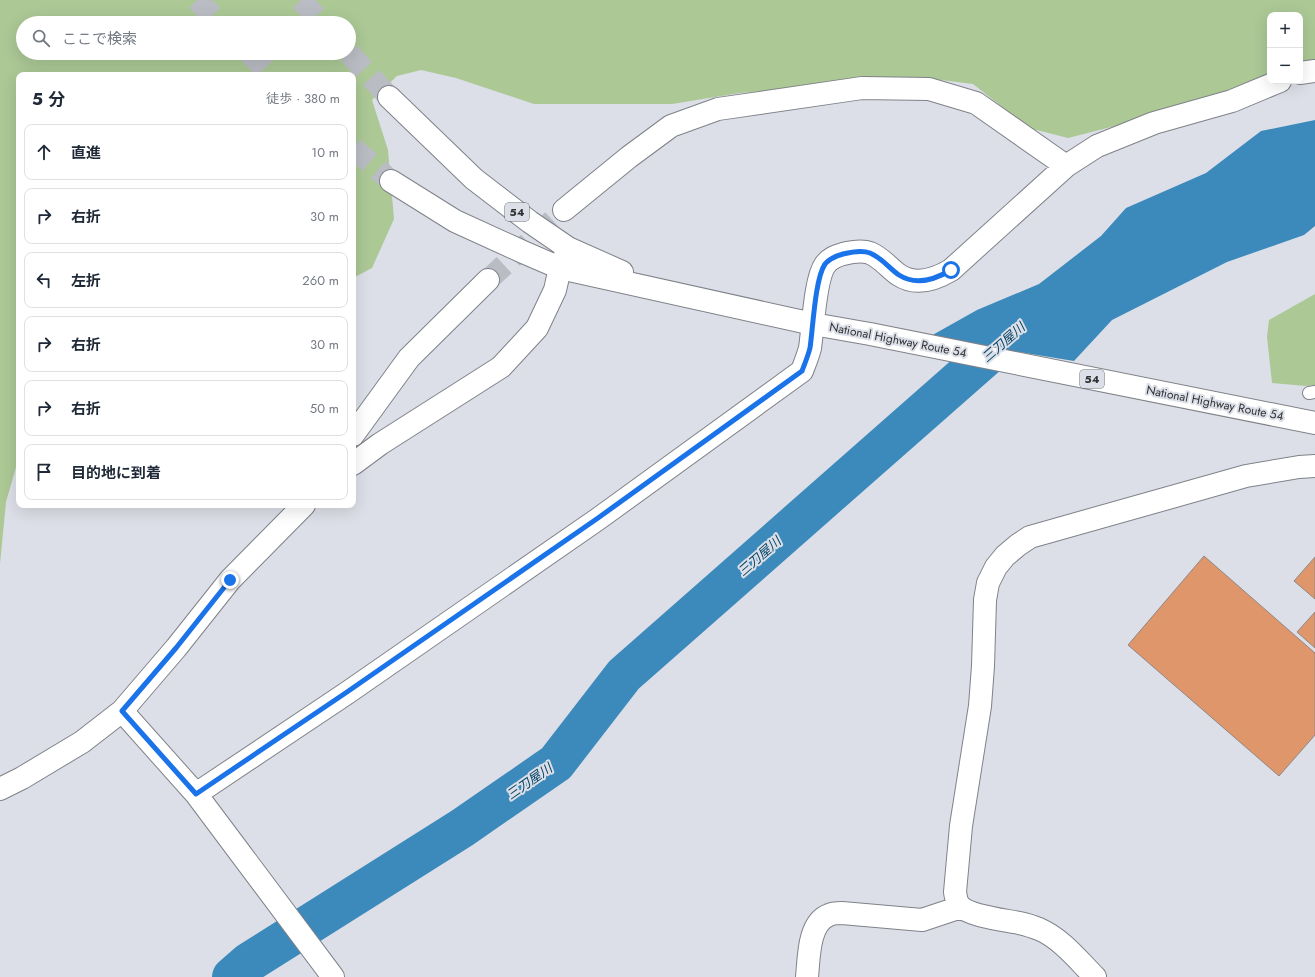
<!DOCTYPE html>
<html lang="ja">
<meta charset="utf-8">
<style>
:root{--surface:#fff;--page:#f2f2f3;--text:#1f2937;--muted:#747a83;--line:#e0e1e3}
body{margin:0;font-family:Jost,"Noto Sans JP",sans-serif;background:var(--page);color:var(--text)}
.controls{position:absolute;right:12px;top:12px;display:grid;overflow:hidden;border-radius:8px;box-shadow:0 4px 16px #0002}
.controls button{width:36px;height:36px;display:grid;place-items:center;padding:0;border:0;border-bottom:1px solid var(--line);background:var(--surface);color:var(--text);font:20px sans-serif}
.stop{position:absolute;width:12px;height:12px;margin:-9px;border:3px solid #1a73e8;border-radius:50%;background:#fff}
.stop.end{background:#1a73e8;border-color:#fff;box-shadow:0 1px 4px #0008}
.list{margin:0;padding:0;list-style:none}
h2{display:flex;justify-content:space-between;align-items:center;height:52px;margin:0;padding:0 16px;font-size:17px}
h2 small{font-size:13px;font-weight:400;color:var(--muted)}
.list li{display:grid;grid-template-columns:26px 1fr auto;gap:12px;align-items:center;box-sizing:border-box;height:56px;margin:0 8px 8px;padding:0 8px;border:1px solid var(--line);border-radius:8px}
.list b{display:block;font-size:15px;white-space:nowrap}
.list em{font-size:13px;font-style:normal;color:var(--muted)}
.icon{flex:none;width:22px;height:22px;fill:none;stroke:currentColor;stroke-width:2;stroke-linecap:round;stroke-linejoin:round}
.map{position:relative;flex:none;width:1315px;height:977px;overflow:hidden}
.search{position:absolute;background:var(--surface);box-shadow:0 4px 16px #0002;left:16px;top:16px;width:340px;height:44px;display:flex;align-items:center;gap:10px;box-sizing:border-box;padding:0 14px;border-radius:22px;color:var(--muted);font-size:15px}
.panel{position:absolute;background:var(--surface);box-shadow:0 4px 16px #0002;left:16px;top:72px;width:340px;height:436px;border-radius:8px}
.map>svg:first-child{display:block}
</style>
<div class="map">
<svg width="1315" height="977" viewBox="0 0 1315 977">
<rect width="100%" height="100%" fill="#dcdfe7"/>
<path fill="#abc895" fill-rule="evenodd" d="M0 0H1315V65L1300 67V15H1270V77L1225 93 1123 124 1068 138 1029 128 973 84 917 77 740 93 672 104H534L456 78 421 70 397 76 372 100 388 150 394 219 372 268 353 278V75H19V457L6 502 0 564ZM23 23H349V53H23Z
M1315 294V385L1306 386 1272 383 1267 337 1269 320Z"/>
<path fill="#3c8abc" d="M1315 120V226L1304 235 1227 262 1112 320 1074 361 929 337 977 310 1039 284 1101 236 1126 208 1206 173 1261 131Z"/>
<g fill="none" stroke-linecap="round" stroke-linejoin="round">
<path stroke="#3c8abc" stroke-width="40" d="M232 977 248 963 462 828 556 763 624 675 1016 330"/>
</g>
<path fill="#e0966b" stroke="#8f8783" d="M1204 556 1315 653V735L1279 776 1128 645Z
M1315 557V599L1294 581Z
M1315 612V648L1297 632Z"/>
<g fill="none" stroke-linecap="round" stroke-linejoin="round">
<path stroke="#b9bcc3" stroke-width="22" stroke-dasharray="22 11" stroke-linecap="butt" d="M488 280 564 210"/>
<path stroke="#b9bcc3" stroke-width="22" stroke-dasharray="22 11" stroke-linecap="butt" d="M197 0 220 23
M301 0 322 23
M249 53 271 75
M349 53 389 97
M353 148 391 181"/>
<g stroke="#7f8289" stroke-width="14">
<path id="lane" d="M1309 393 1315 392"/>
</g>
<g stroke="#7f8289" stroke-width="24">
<path id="street" d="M1300 73 1315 71
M564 210 629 157 671 126 718 109 862 88 929 89 976 103 1066 166
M353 435 409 358 488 280
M353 464 380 444 501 367 537 328 555 290 560 268 567 251
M122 711 196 794 333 977
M0 789 22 778 82 742 122 711 176 648 230 580 304 505
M196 794 347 693 598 519 802 371C805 363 808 356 810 348 813 328 815 279 825 265 830 258 836 256 843 254 851 252 862 250 870 253 882 258 889 268 899 275 916 286 936 279 951 270L1066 166 1097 146 1154 123 1232 101 1280 81
M807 977C809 958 808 923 829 915 833 913 838 913 842 913L922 920 961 907
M1095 977C1078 960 1062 939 1039 929 1033 927 1026 924 1019 923 1005 920 969 916 960 906 956 902 956 897 955 892L961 826 980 706 983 666 985 600 988 583 996 567 1005 556 1018 545 1030 537 1246 476 1299 467 1315 466"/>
</g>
<g stroke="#7f8289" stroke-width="24">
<path id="highway" d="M389 97 474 179 530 222 568 248 622 272
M391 181 455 221 523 252 560 268 813 324 870 334 1315 423"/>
</g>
<use href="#lane" stroke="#fff" stroke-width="12"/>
<use href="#street" stroke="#fff" stroke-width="22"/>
<use href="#highway" stroke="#fff" stroke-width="22"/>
</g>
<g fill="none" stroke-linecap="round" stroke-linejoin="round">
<path stroke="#1a73e8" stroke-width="5" d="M230 580 176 648 122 711 196 794 347 692 598 518 802 371C805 363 808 356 810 348 813 328 815 279 825 264 830 258 836 256 843 254 851 252 862 250 870 253 882 258 889 268 899 275 916 286 936 279 951 270"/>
</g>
<g text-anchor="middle" stroke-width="4" stroke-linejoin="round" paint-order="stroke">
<g fill="#dcdfe7" stroke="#636569" stroke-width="1">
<rect x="505" y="203" width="24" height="18" rx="3"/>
<rect x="1080" y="370" width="24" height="18" rx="3"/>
</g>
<g font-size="11" font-weight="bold" fill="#2f3133">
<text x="517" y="216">54</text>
<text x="1092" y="383">54</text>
</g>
<g font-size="12" fill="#2f3133" stroke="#dcdfe7">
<text transform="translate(898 340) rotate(11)" y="4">National Highway Route 54</text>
<text transform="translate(1215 403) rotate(11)" y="4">National Highway Route 54</text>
</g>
<g font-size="13" font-style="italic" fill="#014364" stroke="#dcdfe7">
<text transform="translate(1003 342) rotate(-41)" y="5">三刀屋川</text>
<text transform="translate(759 556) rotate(-41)" y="5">三刀屋川</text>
<text transform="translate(529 781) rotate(-35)" y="5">三刀屋川</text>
</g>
</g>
</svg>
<div class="controls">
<button>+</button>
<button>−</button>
</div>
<div class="stop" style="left:951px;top:270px"></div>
<div class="stop end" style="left:230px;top:580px"></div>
<div class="search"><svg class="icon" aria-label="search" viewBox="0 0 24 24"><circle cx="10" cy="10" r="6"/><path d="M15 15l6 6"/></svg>ここで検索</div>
<section class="panel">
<h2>5 分<small>徒歩 · 380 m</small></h2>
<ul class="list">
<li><svg class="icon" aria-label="ahead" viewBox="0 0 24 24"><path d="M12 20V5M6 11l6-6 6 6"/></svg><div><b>直進</b></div><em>10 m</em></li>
<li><svg class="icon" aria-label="right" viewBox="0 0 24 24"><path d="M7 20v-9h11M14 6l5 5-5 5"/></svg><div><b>右折</b></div><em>30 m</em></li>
<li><svg class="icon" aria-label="left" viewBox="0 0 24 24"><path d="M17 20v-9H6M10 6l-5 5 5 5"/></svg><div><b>左折</b></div><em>260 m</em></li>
<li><svg class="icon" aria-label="right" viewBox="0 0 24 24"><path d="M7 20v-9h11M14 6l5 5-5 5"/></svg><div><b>右折</b></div><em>30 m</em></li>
<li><svg class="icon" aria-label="right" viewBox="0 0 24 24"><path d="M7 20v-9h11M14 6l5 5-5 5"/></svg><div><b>右折</b></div><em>50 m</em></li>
<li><svg class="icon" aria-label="arrive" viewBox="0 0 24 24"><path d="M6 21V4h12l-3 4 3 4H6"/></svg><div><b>目的地に到着</b></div></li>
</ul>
</section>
</div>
